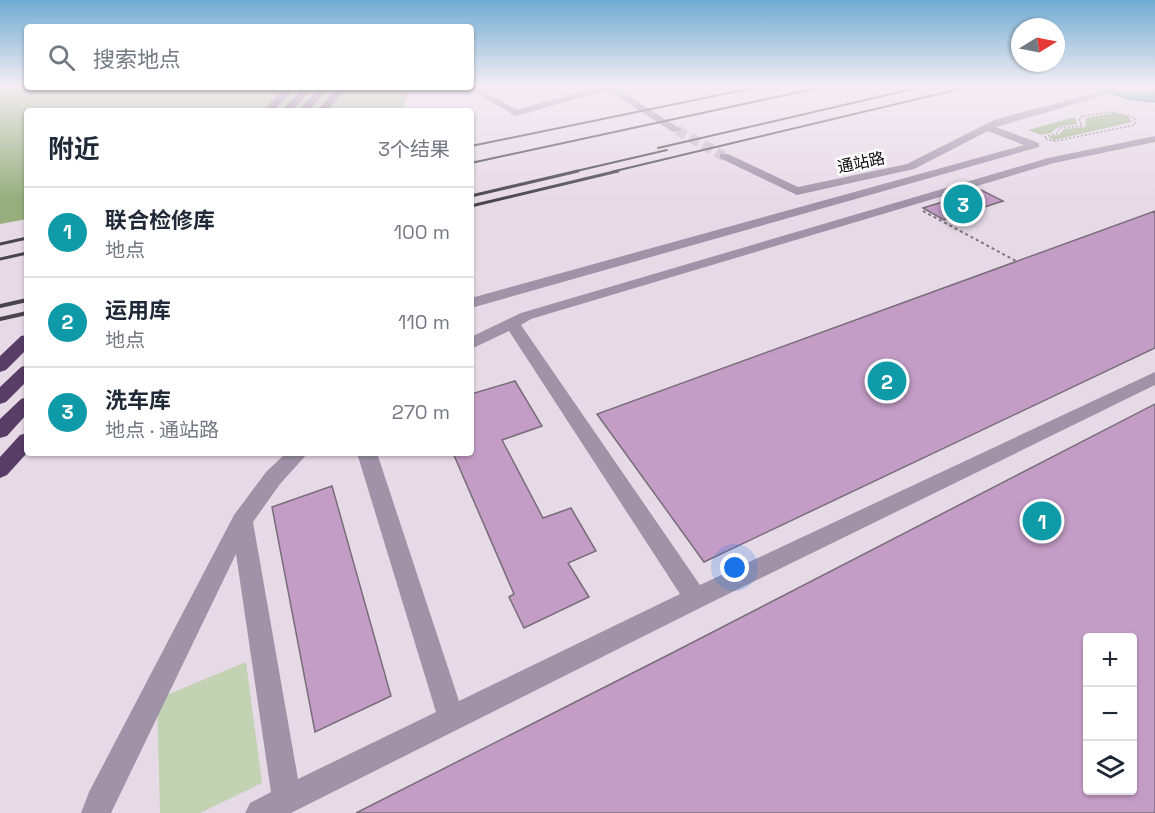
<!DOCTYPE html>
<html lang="zh">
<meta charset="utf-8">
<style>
:root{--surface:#fff;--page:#f6f6f7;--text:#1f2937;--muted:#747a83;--line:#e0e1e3;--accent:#8e268b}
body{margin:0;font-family:"Space Grotesk","Noto Sans SC",sans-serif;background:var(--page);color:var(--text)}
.controls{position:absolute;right:18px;bottom:18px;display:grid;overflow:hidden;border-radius:6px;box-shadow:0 2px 4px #0004}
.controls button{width:54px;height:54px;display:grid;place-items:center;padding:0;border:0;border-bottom:2px solid var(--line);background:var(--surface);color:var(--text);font:30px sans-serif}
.compass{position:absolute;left:1011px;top:18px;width:54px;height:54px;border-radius:50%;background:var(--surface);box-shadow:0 2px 4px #0004;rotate:80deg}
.you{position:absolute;left:735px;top:568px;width:21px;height:21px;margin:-15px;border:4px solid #fff;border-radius:50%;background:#1a73e8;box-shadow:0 0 0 9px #1a73e833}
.badge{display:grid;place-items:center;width:39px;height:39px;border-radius:50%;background:var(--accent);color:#fff;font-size:20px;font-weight:700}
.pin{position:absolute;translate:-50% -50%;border:3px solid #fff;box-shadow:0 2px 6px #0006}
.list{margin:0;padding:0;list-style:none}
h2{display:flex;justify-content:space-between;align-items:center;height:78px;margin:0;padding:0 24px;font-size:26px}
h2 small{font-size:20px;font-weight:400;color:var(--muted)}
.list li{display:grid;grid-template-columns:39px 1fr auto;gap:18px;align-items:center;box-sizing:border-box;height:90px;padding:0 24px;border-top:2px solid var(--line)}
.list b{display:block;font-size:22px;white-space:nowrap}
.list p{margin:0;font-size:20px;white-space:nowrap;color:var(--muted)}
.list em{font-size:20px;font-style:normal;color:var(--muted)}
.icon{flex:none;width:33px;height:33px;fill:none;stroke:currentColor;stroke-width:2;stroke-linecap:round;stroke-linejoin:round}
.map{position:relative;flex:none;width:1155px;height:813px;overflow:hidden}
.search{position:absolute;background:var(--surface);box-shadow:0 2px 4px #0004;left:24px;top:24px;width:450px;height:66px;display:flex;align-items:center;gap:15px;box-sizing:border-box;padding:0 21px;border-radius:6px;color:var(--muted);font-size:22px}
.panel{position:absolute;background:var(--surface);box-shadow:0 2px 4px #0004;left:24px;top:108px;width:450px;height:348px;border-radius:6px}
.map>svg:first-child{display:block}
</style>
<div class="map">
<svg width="1155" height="813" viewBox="0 0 1155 813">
<rect width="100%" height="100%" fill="#e7dae7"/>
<path fill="#c3d2b3" d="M246 662 262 783 200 813H160L157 699Z"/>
<path fill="#96ae7d" d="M0 86 27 87H409L402 111H27V219L0 224Z
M1115 113 1128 116 1132 122 1054 140 1048 137 1060 134 1064 129 1085 127 1086 118Z
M1075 117 1077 124 1058 127 1051 133 1041 135 1028 130Z"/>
<path fill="#5c9db1" stroke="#457180" stroke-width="1.5" d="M1088 86H1100L1128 94 1155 91V102L1129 99Z"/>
<path fill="#c49dc6" stroke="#786d79" stroke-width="1.5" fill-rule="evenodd" d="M981 190 1003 201 944 220 923 208Z
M1155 211V348L704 562 597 414Z
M515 381 542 426 502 440 543 518 571 508 596 551 568 563 589 597 524 628 509 597 514 594 453 453H471V394Z
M1155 404V813H356L672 653ZM1088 638H1132V790H1088Z
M332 486 391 696 315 732 272 507Z"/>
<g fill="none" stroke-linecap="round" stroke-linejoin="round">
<path stroke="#c7bbc7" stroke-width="10" stroke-dasharray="10 5" stroke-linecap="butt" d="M677 130 724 156"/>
<path stroke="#7e757e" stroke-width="1.5" stroke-dasharray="2 2" stroke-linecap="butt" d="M1112 112 1135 118V125L1056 141 1045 139V137L1058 133 1059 128 1082 126 1079 119 1082 116Z"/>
<path stroke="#7e757e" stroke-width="2" stroke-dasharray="3 3" stroke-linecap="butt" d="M923 211 1016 261"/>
<path fill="#a093a8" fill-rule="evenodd" d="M475 86 517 110 598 86H613L682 130 673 132 607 90 516 116 465 87Z
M1121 86H1136L996 127 1039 143V147L471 308V298L1024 145 988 131 914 169 797 195 720 158V154H728L798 187 907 164 994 120Z
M1155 136V142L1054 163 531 319 521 325 700 585 1155 372V385L704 606 291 813H245L250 803 271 792 236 554 111 813H81L89 792 234 515 266 472 286 453H308L280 484 253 522 298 779 436 712 357 453H377L459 701 680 594 509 331 471 349V337L521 313 1048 158Z"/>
<path fill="#583e67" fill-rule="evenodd" d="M287 87H297L273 111H262Z
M304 87H314L291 111H281Z
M320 87H330L308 111H298Z
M337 87H347L327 111H317Z
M27 335V349L6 370 0 372V356L21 336Z
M27 365V381L6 402 0 404V387L21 367Z
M27 397V414L7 436 0 438V419L21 399Z
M27 433V453L7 475 0 478V457L20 435Z"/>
<path stroke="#4b454b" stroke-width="2" d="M471 146 763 86
M658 148 926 86
M471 163 827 86
M572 172 667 150
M611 172 972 86"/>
<path stroke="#4b454b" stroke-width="3" d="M471 196 578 171
M471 206 618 171
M0 244 27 238
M0 259 27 253"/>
<path stroke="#4b454b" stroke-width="4" d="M0 306 27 300
M0 319 27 313"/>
</g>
<linearGradient id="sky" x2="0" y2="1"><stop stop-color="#70abd2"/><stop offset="0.43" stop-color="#f4eef4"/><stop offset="1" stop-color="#f4eef4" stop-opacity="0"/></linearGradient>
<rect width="1155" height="200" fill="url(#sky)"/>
<g text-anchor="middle" stroke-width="5" stroke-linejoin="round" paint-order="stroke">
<g font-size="16" fill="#0f0b0f" stroke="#fff">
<text transform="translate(861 162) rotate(-12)" y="6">通站路</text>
</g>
</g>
</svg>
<div class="controls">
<button>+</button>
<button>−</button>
<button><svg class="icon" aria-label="layers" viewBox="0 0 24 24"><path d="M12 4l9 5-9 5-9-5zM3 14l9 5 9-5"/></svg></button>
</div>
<svg class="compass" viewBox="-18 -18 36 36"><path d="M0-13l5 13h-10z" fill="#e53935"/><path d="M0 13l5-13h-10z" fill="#747a83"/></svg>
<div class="you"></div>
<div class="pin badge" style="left:1042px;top:521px;background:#0f9aa8">1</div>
<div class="pin badge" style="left:887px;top:381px;background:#0f9aa8">2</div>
<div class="pin badge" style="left:963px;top:204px;background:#0f9aa8">3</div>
<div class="search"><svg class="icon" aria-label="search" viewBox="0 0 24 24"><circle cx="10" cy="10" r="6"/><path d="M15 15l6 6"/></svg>搜索地点</div>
<section class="panel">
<h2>附近<small>3个结果</small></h2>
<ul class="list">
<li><span class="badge" style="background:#0f9aa8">1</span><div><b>联合检修库</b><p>地点</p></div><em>100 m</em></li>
<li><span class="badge" style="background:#0f9aa8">2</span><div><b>运用库</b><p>地点</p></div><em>110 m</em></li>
<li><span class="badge" style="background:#0f9aa8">3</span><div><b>洗车库</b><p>地点 · 通站路</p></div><em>270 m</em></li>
</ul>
</section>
</div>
